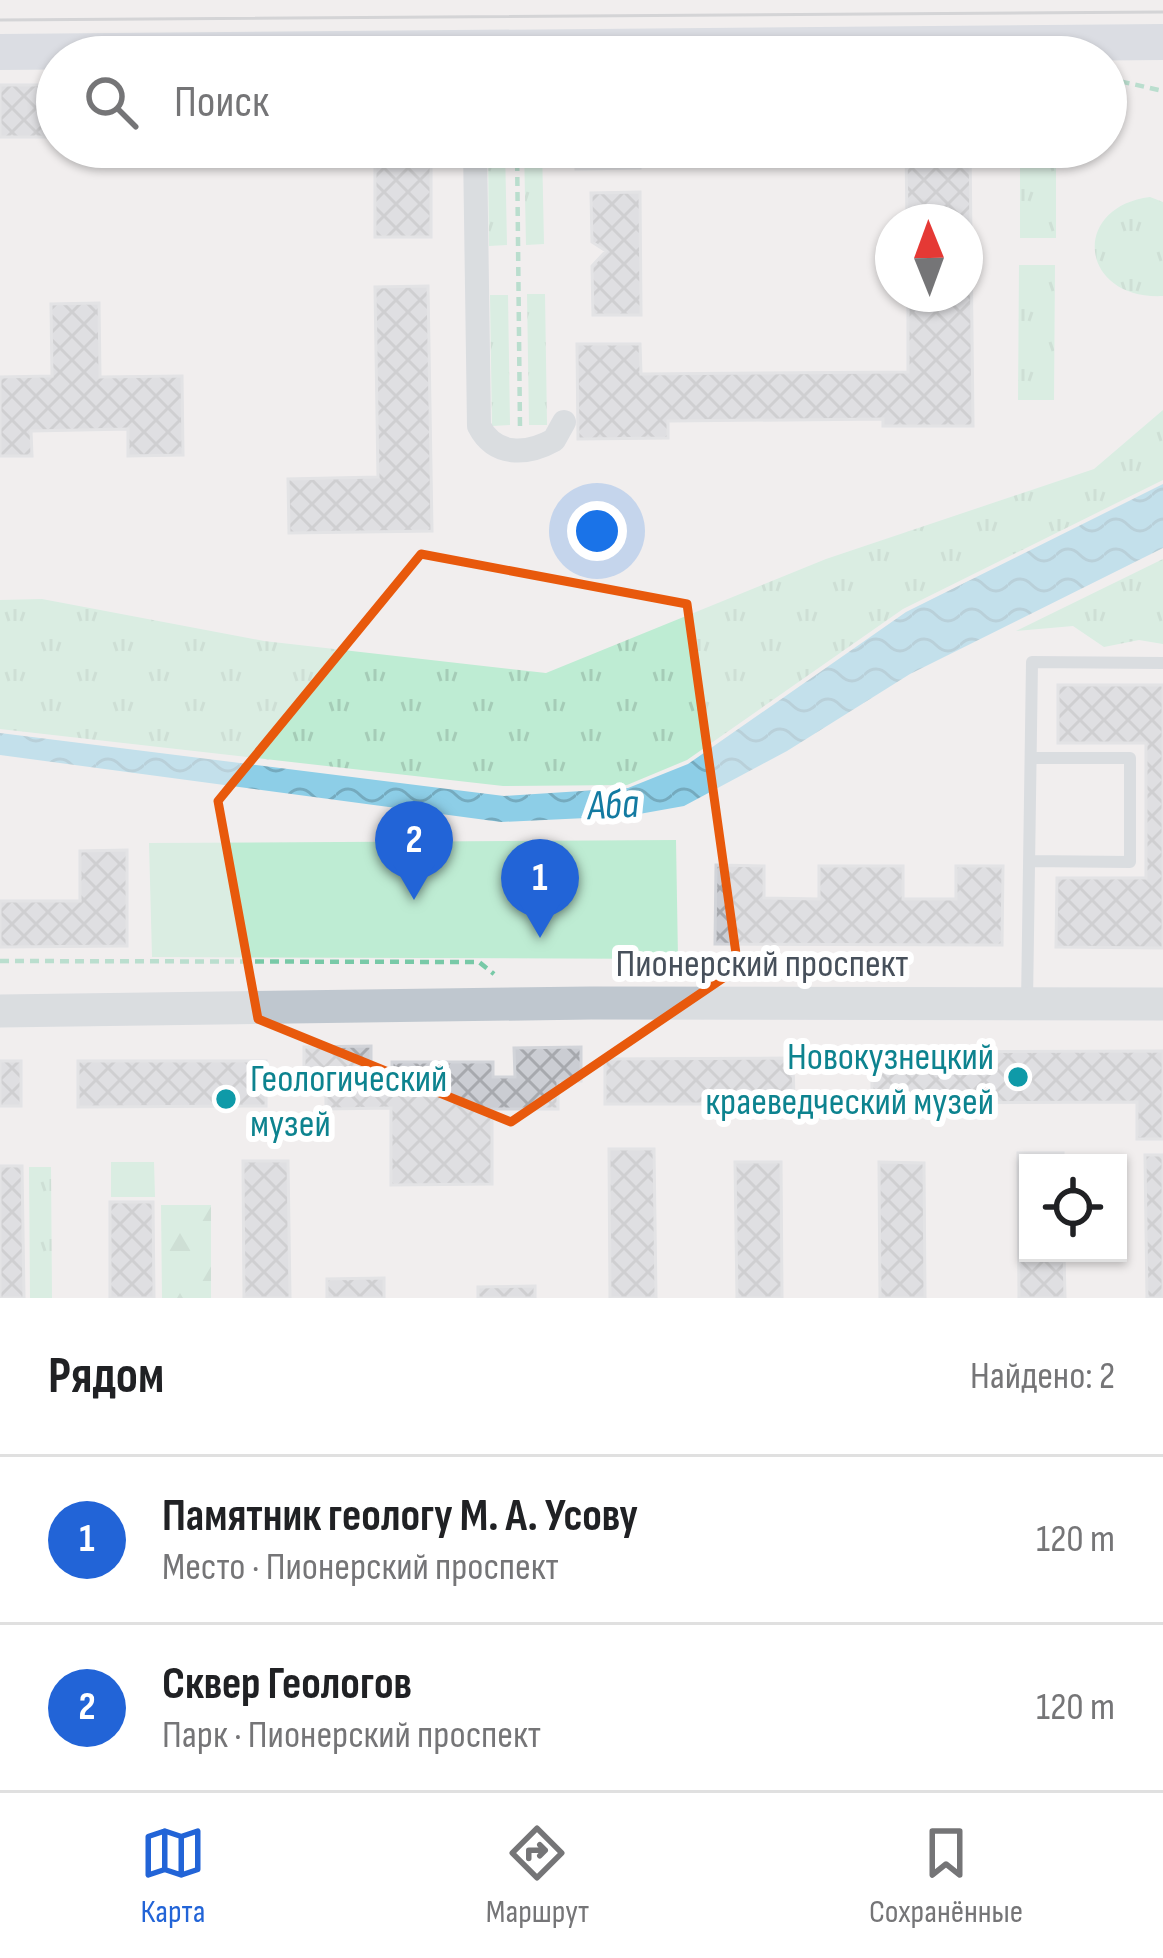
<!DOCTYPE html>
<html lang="ru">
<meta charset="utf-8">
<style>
:root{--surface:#fff;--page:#f6f6f6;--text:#202124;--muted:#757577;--line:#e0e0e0;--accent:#2264d7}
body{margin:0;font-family:"Sofia Sans Condensed",sans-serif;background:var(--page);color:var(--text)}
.controls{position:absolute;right:36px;bottom:36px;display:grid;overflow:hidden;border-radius:0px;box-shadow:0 3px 9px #0004}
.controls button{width:108px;height:108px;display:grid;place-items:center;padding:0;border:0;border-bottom:3px solid var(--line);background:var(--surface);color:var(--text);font:60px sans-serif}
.compass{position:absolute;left:875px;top:204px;width:108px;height:108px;border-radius:50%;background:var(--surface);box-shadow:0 3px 9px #0004;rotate:359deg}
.you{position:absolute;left:597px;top:531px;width:42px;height:42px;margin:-30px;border:9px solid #fff;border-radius:50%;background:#1a73e8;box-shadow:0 0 0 18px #1a73e833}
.badge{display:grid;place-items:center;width:78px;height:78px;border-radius:50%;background:var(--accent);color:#fff;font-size:39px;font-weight:700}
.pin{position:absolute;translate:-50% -99px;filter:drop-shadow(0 3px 6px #0008)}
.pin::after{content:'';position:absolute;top:63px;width:42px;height:36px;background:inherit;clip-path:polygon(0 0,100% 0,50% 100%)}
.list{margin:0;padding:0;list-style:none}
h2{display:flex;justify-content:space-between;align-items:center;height:156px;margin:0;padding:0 48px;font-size:51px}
h2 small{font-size:39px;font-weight:400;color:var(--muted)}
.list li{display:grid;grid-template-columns:78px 1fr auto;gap:36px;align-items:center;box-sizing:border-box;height:168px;padding:0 48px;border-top:3px solid var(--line)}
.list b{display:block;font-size:45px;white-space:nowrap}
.list p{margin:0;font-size:39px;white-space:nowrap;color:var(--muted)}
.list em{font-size:39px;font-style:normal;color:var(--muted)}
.icon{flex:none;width:66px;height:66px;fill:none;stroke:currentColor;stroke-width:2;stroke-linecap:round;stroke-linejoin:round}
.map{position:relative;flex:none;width:1163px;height:1298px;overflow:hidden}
.search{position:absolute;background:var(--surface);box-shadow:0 3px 9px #0004;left:36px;right:36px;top:36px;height:132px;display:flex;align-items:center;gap:30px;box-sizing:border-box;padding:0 42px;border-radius:66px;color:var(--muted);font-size:45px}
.sheet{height:492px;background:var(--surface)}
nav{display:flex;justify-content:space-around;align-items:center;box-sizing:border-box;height:168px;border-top:3px solid var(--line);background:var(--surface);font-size:33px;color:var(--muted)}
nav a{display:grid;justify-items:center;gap:6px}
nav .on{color:var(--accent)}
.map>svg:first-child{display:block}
</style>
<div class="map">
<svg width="1163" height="1298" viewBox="0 0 1163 1298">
<defs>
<pattern id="grass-tufts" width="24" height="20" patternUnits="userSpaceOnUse" patternTransform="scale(3)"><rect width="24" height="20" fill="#beecd3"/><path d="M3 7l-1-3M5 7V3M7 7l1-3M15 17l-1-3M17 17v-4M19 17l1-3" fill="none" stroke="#a5ccb7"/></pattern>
<pattern id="forest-firs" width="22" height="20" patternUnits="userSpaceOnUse" patternTransform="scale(3)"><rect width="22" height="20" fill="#beecd3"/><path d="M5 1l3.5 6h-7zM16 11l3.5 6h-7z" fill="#a5ccb7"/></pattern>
<pattern id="water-waves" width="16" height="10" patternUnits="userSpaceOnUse" patternTransform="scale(3)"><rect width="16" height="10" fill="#8dcee7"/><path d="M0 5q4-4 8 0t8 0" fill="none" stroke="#75aabe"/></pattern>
<pattern id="building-cross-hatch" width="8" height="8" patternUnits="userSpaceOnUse" patternTransform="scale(3)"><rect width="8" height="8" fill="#cbcdd3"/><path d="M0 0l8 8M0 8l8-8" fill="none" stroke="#a7a9ae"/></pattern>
</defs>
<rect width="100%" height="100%" fill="#f1eeee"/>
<path fill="url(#grass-tufts)" d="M488 147H505L507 245 489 246Z
M524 147H542L544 244 526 245Z
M1020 147H1056V238H1020Z
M1150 197 1163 202V296C1079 300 1070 207 1150 197Z
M1019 265H1055L1054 400H1018Z
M527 294H545L547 425H529Z
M490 295H508L510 425 492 426Z
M1163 410V480L903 609 687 760 627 785 503 786 0 729V600L42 599 264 641 546 673 826 559 1094 469Z
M1163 559V644L1139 640 1104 647 1073 626 1016 631Z
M29 1167H51L52 1298H30Z"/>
<path fill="url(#forest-firs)" d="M161 1205H211V1298H162Z"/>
<path fill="#beecd3" d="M676 840 678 959 152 957 149 843Z
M111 1162H154L155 1197H111Z"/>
<path fill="url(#water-waves)" d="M1163 484V548L910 674 787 751 684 806 628 816 501 822 0 755V733L504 796 628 788 688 764 906 612Z"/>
<path fill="url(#building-cross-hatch)" stroke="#d2d4d9" stroke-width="3" d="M0 85H57V137H0Z
M375 147H431V237H375Z
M575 147H655H640V168L576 169Z
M906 147H970L973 426H883V419L668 421V438L578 439 577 344H640L641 374 908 372V294H965V222H907Z
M640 192 641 315H593L592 266 606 251 592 242 591 193Z
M428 286 432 531 289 533 288 479 378 477 375 287Z
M99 303 100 377 182 376 183 455 128 456V429L31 431 32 456H0V377L52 376 51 304Z
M1058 685H1163V948L1056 947 1057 878H1146V743H1058Z
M127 850V946L0 947V901H80V851Z
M716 865 764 866V898L819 899V866H903V899H956V866H1003L1002 945 715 944Z
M371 1046V1077H392V1062H493V1077H515L514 1048 581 1047V1081H558V1109H492V1184L391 1185V1108L326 1109V1080H304V1047Z
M1163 1051V1139H1137V1102L872 1103V1052Z
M793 1058 794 1104H605V1059Z
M0 1061H21V1106H0Z
M78 1061H266V1106L78 1107Z
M609 1149H654L656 1298H610Z
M1018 1153H1063V1163H1028V1253H1064L1065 1298H1019Z
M1145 1155H1163V1298H1147Z
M243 1161H288L290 1298H244Z
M735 1162H781L782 1298H737Z
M879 1162 924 1163 925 1298H880Z
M0 1166H22L24 1298H0Z
M110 1202H153L154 1298H110Z
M384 1278V1298H327V1279Z
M535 1286V1298H478V1287Z"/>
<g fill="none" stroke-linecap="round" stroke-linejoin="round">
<path stroke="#78c9a7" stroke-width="4.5" stroke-dasharray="9 6" stroke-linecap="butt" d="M1106 78 1163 91
M517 147 520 428
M0 961 479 962 494 974"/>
<path stroke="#bfc7cf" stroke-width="12" d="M1029 861 1130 862V758H1031
M1027 1003 1032 662 1163 663"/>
<path stroke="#bfc7cf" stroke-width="24" d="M475 147 479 426C495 457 527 455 554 440L564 422"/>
<path stroke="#bfc7cf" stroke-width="33" d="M0 1011 591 1003 1163 1004"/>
<path stroke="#c0c8d4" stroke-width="36" d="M0 52 1163 42"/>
<path stroke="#b1b3b8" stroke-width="3" d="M0 20 1163 12"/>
</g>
<path d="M0 0H1163V1298H0ZM421 554 687 604 738 968 511 1122 258 1019 218 801Z" fill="#f1eeee" fill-opacity=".55" fill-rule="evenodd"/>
<path fill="none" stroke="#e8590c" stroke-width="9" stroke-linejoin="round" d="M421 554 687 604 738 968 511 1122 258 1019 218 801Z"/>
<g fill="#0f9aa8" stroke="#fff" stroke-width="4.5">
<circle cx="1018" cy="1077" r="12"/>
<circle cx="226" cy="1099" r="12"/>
</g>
<g text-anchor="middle" stroke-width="12" stroke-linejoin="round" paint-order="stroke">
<g font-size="39" fill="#47505b" stroke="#fff">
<text x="762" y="976">Пионерский проспект</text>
</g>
<g font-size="39" fill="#0d838f" stroke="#fff" text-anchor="end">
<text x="994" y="1069">Новокузнецкий<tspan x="994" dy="45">краеведческий музей</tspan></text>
<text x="250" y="1091" text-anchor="start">Геологический<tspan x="250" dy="45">музей</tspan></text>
</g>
<g font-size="42" font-style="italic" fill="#137aa1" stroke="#fff">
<text transform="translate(613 803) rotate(-3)" y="15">Аба</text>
</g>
</g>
</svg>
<div class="controls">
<button><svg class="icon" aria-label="locate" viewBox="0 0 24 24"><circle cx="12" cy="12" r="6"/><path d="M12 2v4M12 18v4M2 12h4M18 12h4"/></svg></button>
</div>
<svg class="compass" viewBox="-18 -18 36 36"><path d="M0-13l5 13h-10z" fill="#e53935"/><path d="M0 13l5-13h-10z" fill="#757577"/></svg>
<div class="you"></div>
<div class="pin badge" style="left:540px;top:938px">1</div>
<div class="pin badge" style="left:414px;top:900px">2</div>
<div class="search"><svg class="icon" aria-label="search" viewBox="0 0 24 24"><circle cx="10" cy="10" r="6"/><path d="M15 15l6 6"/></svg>Поиск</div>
</div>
<section class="sheet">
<h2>Рядом<small>Найдено: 2</small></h2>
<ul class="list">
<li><span class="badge">1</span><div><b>Памятник геологу М. А. Усову</b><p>Место · Пионерский проспект</p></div><em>120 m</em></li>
<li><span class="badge">2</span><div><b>Сквер Геологов</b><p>Парк · Пионерский проспект</p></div><em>120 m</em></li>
</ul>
</section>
<nav>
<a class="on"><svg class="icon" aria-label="map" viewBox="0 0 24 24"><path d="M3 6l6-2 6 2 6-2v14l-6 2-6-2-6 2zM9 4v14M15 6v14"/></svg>Карта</a>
<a><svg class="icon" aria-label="directions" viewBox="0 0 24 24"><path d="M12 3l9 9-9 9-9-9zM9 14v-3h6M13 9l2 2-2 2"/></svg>Маршрут</a>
<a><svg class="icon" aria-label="saved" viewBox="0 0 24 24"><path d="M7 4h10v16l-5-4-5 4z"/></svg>Сохранённые</a>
</nav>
